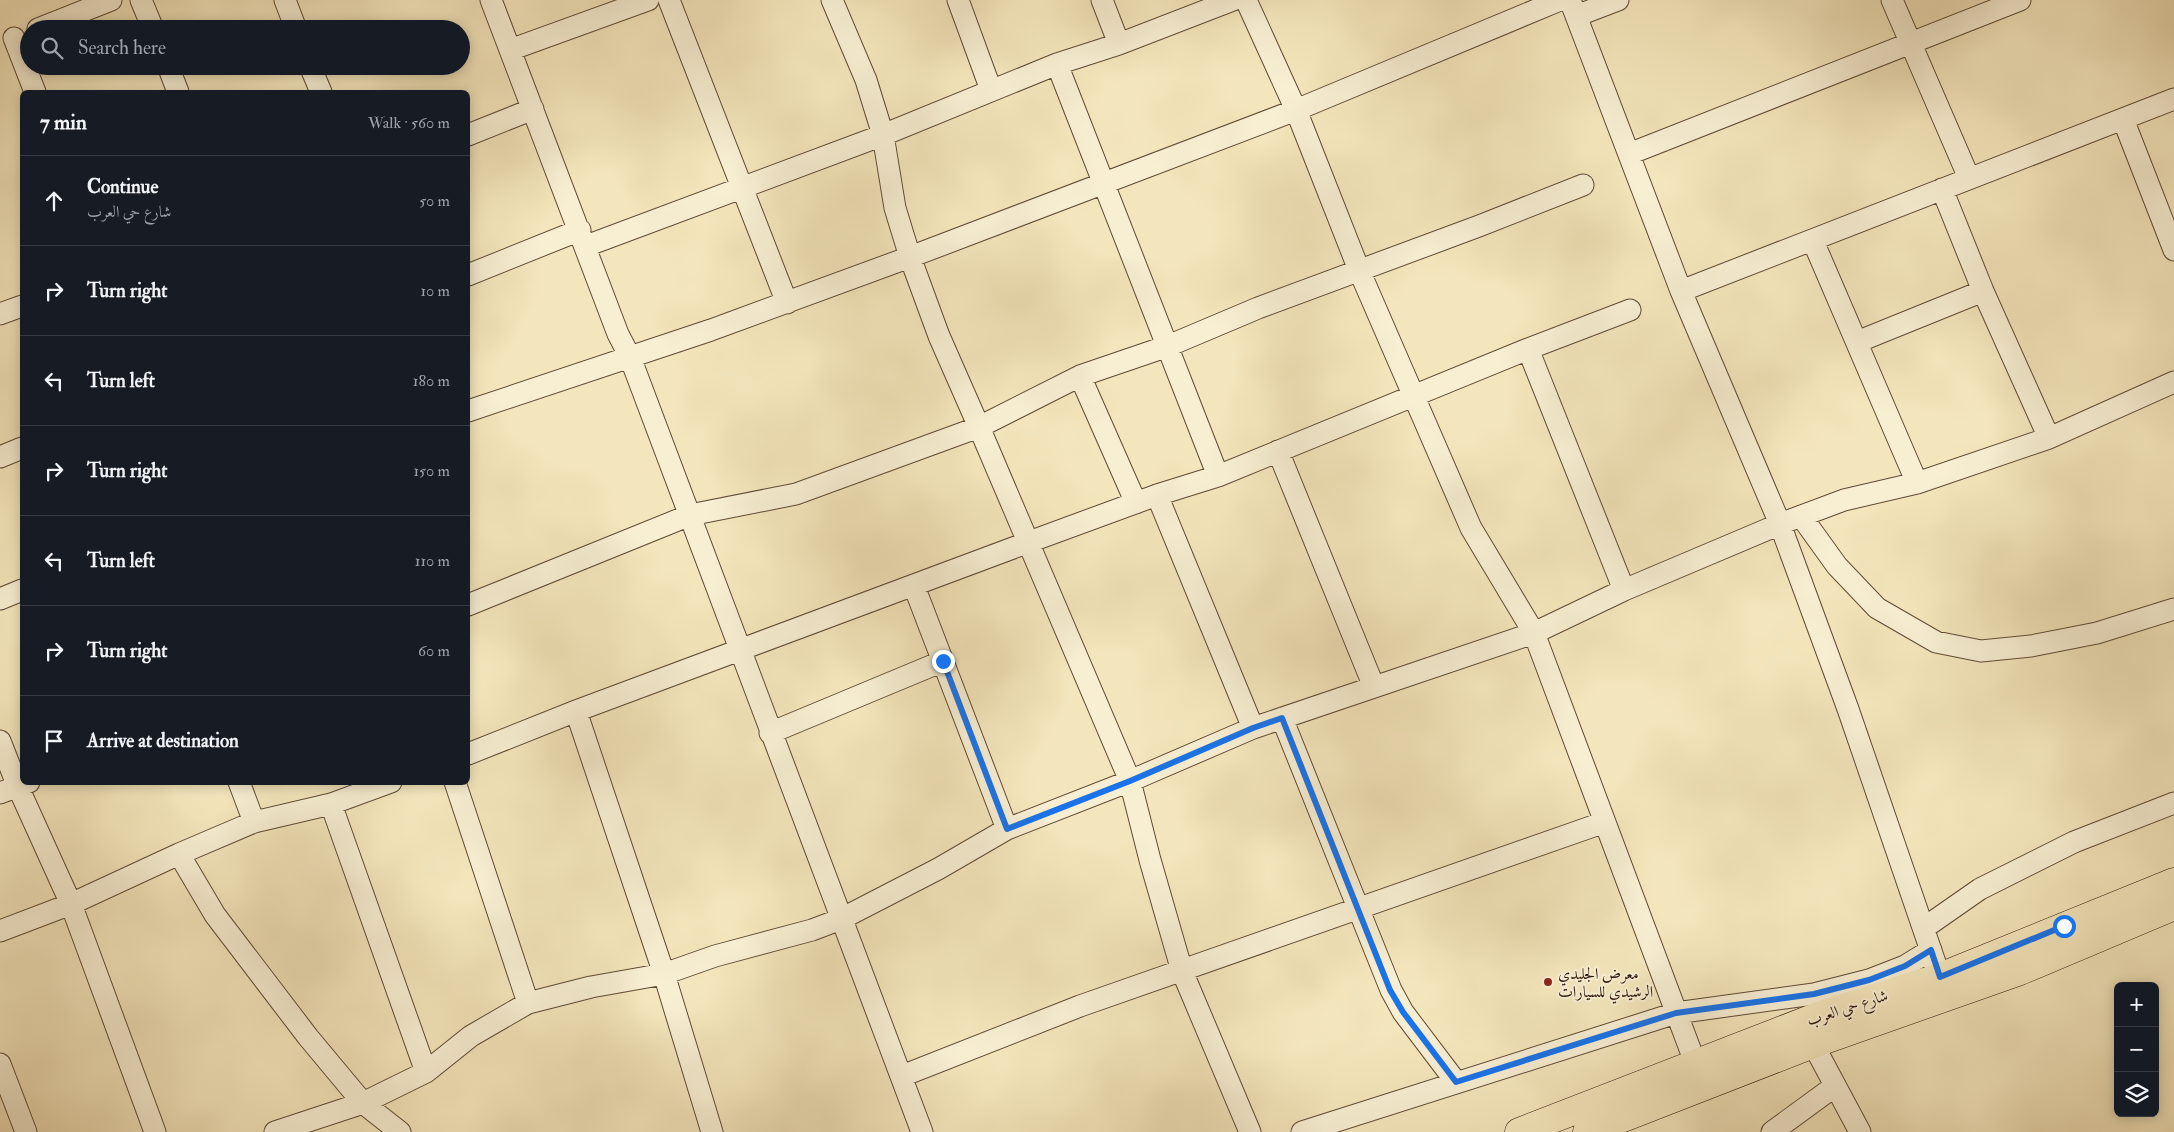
<!DOCTYPE html>
<meta charset="utf-8">
<style>
:root{--surface:#171b24;--page:#242831;--text:#f1f3f6;--muted:#9ea1a6;--line:#363941}
body{margin:0;font-family:"IM FELL Double Pica",Amiri,serif;background:var(--page);color:var(--text)}
.controls{position:absolute;right:15px;bottom:15px;display:grid;overflow:hidden;border-radius:8px;box-shadow:0 2px 12px #0003}
.controls button{width:45px;height:45px;display:grid;place-items:center;padding:0;border:0;border-bottom:1px solid var(--line);background:var(--surface);color:var(--text);font:25px sans-serif}
.stop{position:absolute;width:15px;height:15px;margin:-11px;border:4px solid #1a73e8;border-radius:50%;background:#fff}
.stop.end{background:#1a73e8;border-color:#fff;box-shadow:0 1px 5px #0008}
.list{margin:0;padding:0;list-style:none}
h2{display:flex;justify-content:space-between;align-items:center;height:65px;margin:0;padding:0 20px;font-size:21px}
h2 small{font-size:16px;font-weight:400;color:var(--muted)}
.list li{display:grid;grid-template-columns:32px 1fr auto;gap:15px;align-items:center;box-sizing:border-box;height:90px;padding:0 20px;border-top:1px solid var(--line)}
.list b{display:block;font-size:19px;white-space:nowrap}
.list p{margin:0;font-size:16px;white-space:nowrap;color:var(--muted)}
.list em{font-size:16px;font-style:normal;color:var(--muted)}
.icon{flex:none;width:28px;height:28px;fill:none;stroke:currentColor;stroke-width:2;stroke-linecap:round;stroke-linejoin:round}
.map{position:relative;flex:none;width:2174px;height:1132px;overflow:hidden}
.search{position:absolute;background:var(--surface);box-shadow:0 2px 12px #0003;left:20px;top:20px;width:450px;height:55px;display:flex;align-items:center;gap:12px;box-sizing:border-box;padding:0 18px;border-radius:28px;color:var(--muted);font-size:19px}
.panel{position:absolute;background:var(--surface);box-shadow:0 2px 12px #0003;left:20px;top:90px;width:450px;height:695px;border-radius:8px}
.map>svg:first-child{display:block}
</style>
<div class="map">
<svg width="2174" height="1132" viewBox="0 0 2174 1132">
<rect width="100%" height="100%" fill="#f4e6bc"/>
<filter id="stains"><feTurbulence type="fractalNoise" baseFrequency=".004" numOctaves="4"/><feColorMatrix values="0 0 0 0 .2 0 0 0 0 .09 0 0 0 0 .02 0 0 0 .5 -.17"/></filter>
<radialGradient id="worn" r=".72"><stop offset=".6" stop-color="#630" stop-opacity="0"/><stop offset="1" stop-color="#630" stop-opacity=".3"/></radialGradient>
<g fill="none" stroke-linecap="round" stroke-linejoin="round">
<g stroke="#5f4a36" stroke-width="23">
<path id="street" d="M141 0 153 29
M285 0 296 29
M491 0 618 334 630 357 922 1132
M669 0 787 303
M832 0 866 80 883 135 895 208 910 257 939 336 979 427 1130 781 1150 860 1182 971 1250 1132
M958 0 991 90
M1102 0 1119 44
M1246 0 1296 110 1359 270 1471 528 1534 633 1696 1065
M1570 0 1681 291 1780 524 1848 709 1940 977
M1892 0 1969 178
M1576 16 1618 0
M38 29 111 0
M14 38 35 92
M510 50 648 0
M1057 64 1218 476
M168 66 178 92
M310 66 321 92
M2123 119 2174 250
M468 135 533 109
M1629 154 2020 0
M1942 189 1983 291 2049 438
M1813 241 1917 483
M586 246 883 135 1057 64 1119 44 1233 0
M468 275 580 230
M1681 291 2174 99
M0 314 22 306
M1857 342 1983 291
M1528 349 1624 590
M1080 376 1136 503
M468 411 711 330 910 257 1296 110 1560 0
M1278 451 1374 687
M0 457 22 448
M1157 495 1253 728
M1801 516 1837 566 1877 608 1936 642 1981 651 2031 646 2097 633 2174 609
M914 586 1007 829
M0 599 22 590
M468 605 690 515 796 494 979 427 1080 376 1168 346 1258 308 1479 226 1583 185
M576 711 664 974 712 1132
M1282 718 1391 990 1403 1012 1456 1082
M770 733 943 661
M0 741 18 787 71 904 155 1132
M468 754 576 711 1029 542 1157 495 1218 476 1528 349 1630 310
M239 782 254 822
M455 782 528 1003
M0 793 29 782
M331 804 426 1072
M179 854 215 915 308 1037 363 1103 400 1132
M1924 928 1980 889 2074 842 2174 803
M0 931 71 904 179 854 254 822 331 804 391 782
M1813 1044 1860 1132
M0 1064 26 1132
M902 1076 1080 1006 1605 822
M275 1132 363 1103 426 1072 471 1036 528 1003 591 987 664 974 715 956 812 930 841 919 938 869 1007 829 1130 781 1253 728 1534 633 1624 590 1780 524 1844 500 1917 483 2049 438 2174 382
M1302 1132 1676 1013 1814 994 1869 980 1905 966 1931 950
M1772 1132 1835 1086"/>
</g>
<g stroke="#2d1609" stroke-width="29">
<path id="primary" d="M1519 1132 1821 1015 1940 977 2174 882
M1587 1132 1813 1044 2020 971 2174 906"/>
</g>
<use href="#street" stroke="#f8efd3" stroke-width="21"/>
<use href="#primary" stroke="#f4e6bc" stroke-width="28"/>
</g>
<g fill="none" stroke-linecap="round" stroke-linejoin="round">
<path stroke="#1a73e8" stroke-width="6" d="M943 661 1007 829 1130 781 1253 728 1282 718 1390 990 1403 1012 1456 1082 1676 1013 1814 994 1869 980 1905 966 1931 950 1940 977 2064 926"/>
</g>
<circle fill="#8f2418" stroke="#f8efd3" stroke-width="2" cx="1548" cy="982" r="5"/>
<g text-anchor="middle" stroke-width="4" stroke-linejoin="round" paint-order="stroke">
<g font-size="16" fill="#2d1609" stroke="#f8efd3" text-anchor="start">
<text x="1558" y="979">معرض الجليدي<tspan x="1558" dy="18">الرشيدي للسيارات</tspan></text>
</g>
<g font-size="16" fill="#2d1609" stroke="#f8efd3">
<text transform="translate(1847 1007) rotate(-18)" y="6">شارع حي العرب</text>
</g>
</g>
<rect width="100%" height="100%" filter="url(#stains)"/>
<rect width="100%" height="100%" fill="url(#worn)"/>
</svg>
<div class="controls">
<button>+</button>
<button>−</button>
<button><svg class="icon" aria-label="layers" viewBox="0 0 24 24"><path d="M12 4l9 5-9 5-9-5zM3 14l9 5 9-5"/></svg></button>
</div>
<div class="stop" style="left:2064px;top:926px"></div>
<div class="stop end" style="left:943px;top:661px"></div>
<div class="search"><svg class="icon" aria-label="search" viewBox="0 0 24 24"><circle cx="10" cy="10" r="6"/><path d="M15 15l6 6"/></svg>Search here</div>
<section class="panel">
<h2>7 min<small>Walk · 560 m</small></h2>
<ul class="list">
<li><svg class="icon" aria-label="ahead" viewBox="0 0 24 24"><path d="M12 20V5M6 11l6-6 6 6"/></svg><div><b>Continue</b><p>شارع حي العرب</p></div><em>50 m</em></li>
<li><svg class="icon" aria-label="right" viewBox="0 0 24 24"><path d="M7 20v-9h11M14 6l5 5-5 5"/></svg><div><b>Turn right</b></div><em>10 m</em></li>
<li><svg class="icon" aria-label="left" viewBox="0 0 24 24"><path d="M17 20v-9H6M10 6l-5 5 5 5"/></svg><div><b>Turn left</b></div><em>180 m</em></li>
<li><svg class="icon" aria-label="right" viewBox="0 0 24 24"><path d="M7 20v-9h11M14 6l5 5-5 5"/></svg><div><b>Turn right</b></div><em>150 m</em></li>
<li><svg class="icon" aria-label="left" viewBox="0 0 24 24"><path d="M17 20v-9H6M10 6l-5 5 5 5"/></svg><div><b>Turn left</b></div><em>110 m</em></li>
<li><svg class="icon" aria-label="right" viewBox="0 0 24 24"><path d="M7 20v-9h11M14 6l5 5-5 5"/></svg><div><b>Turn right</b></div><em>60 m</em></li>
<li><svg class="icon" aria-label="arrive" viewBox="0 0 24 24"><path d="M6 21V4h12l-3 4 3 4H6"/></svg><div><b>Arrive at destination</b></div></li>
</ul>
</section>
</div>
